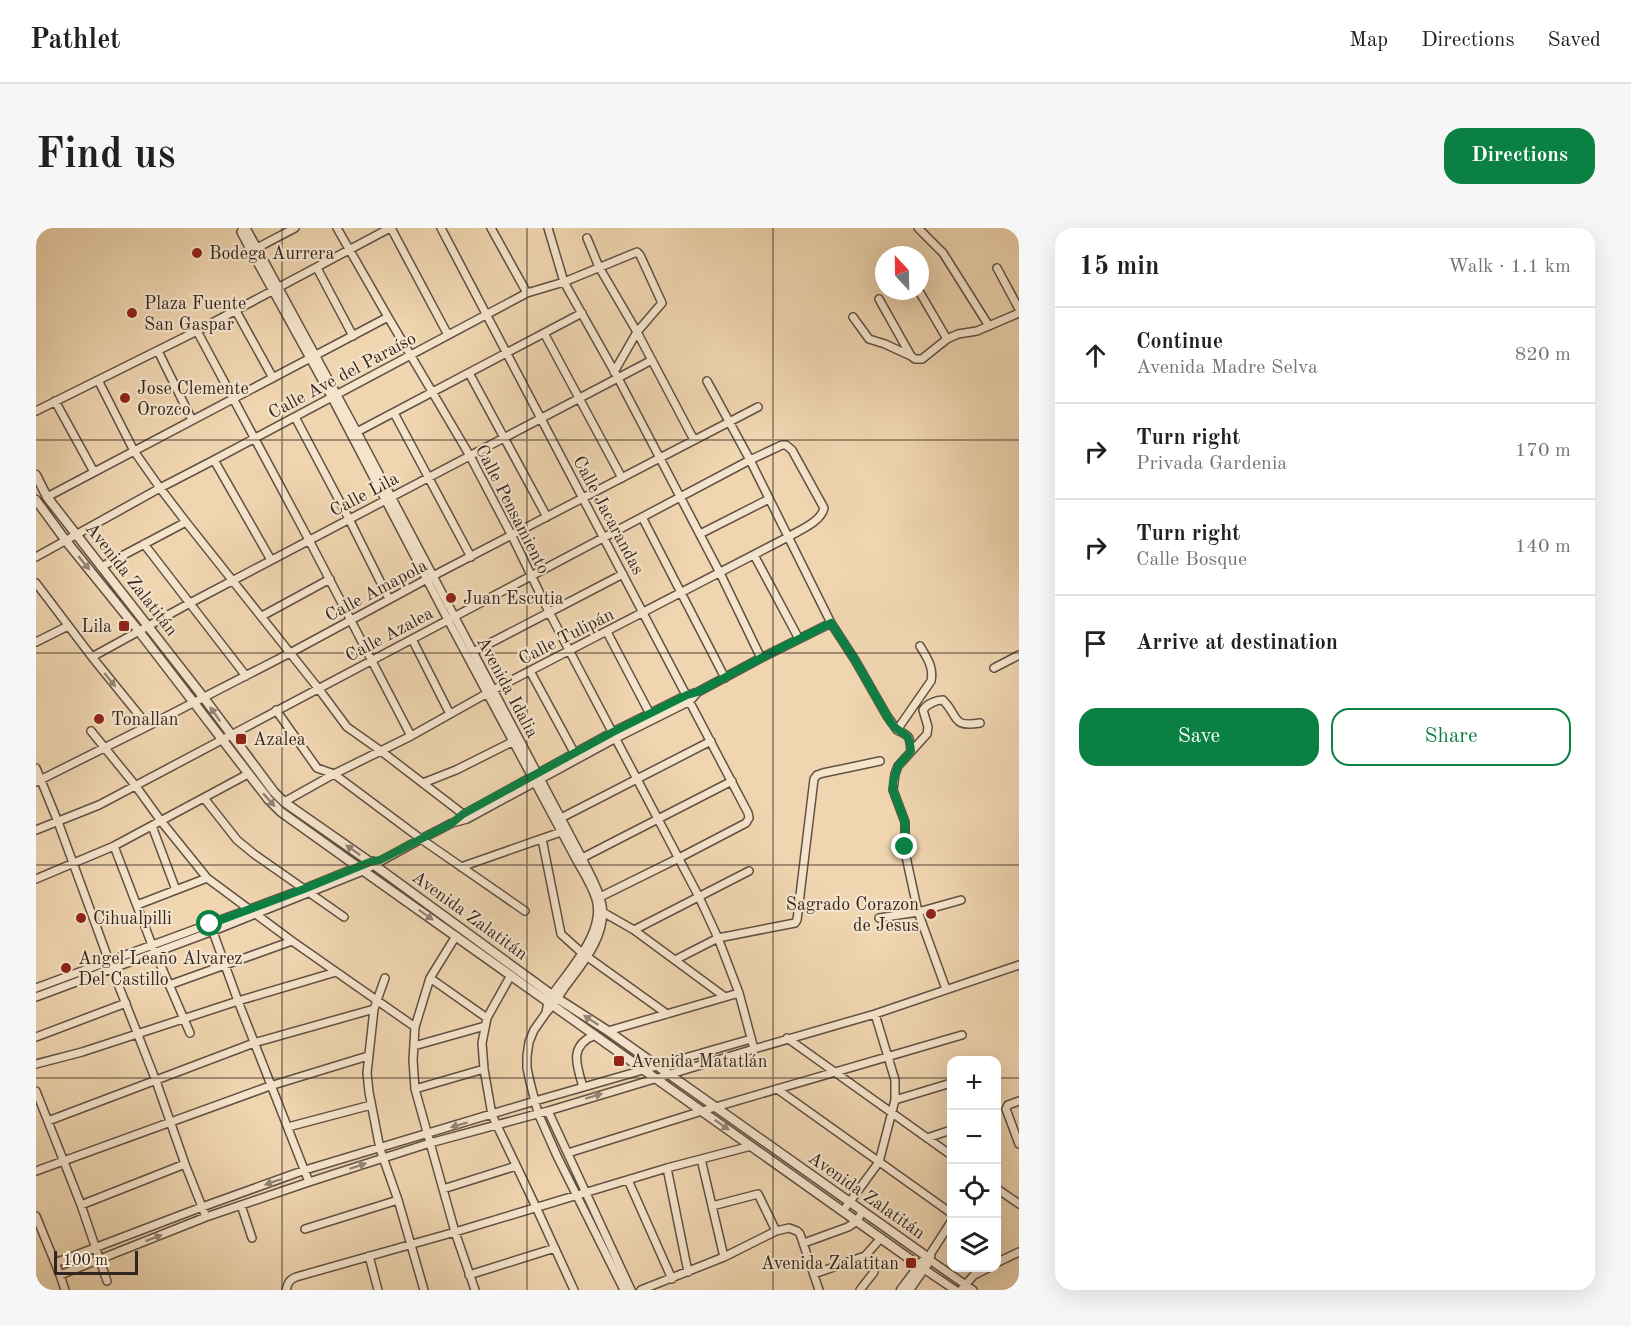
<!DOCTYPE html>
<meta charset="utf-8">
<style>
:root{--surface:#fff;--page:#f6f6f6;--text:#202124;--muted:#757577;--line:#e0e0e0;--accent:#0b8043}
body{margin:0;font-family:"Old Standard TT",serif;background:var(--page);color:var(--text)}
.controls{position:absolute;right:18px;bottom:18px;display:grid;overflow:hidden;border-radius:12px;box-shadow:0 6px 24px #0002}
.controls button{width:54px;height:54px;display:grid;place-items:center;padding:0;border:0;border-bottom:2px solid var(--line);background:var(--surface);color:var(--text);font:30px sans-serif}
.compass{position:absolute;left:839px;top:18px;width:54px;height:54px;border-radius:50%;background:var(--surface);box-shadow:0 6px 24px #0002;rotate:338deg}
.scale{position:absolute;left:18px;bottom:15px;width:84px;box-sizing:border-box;padding-left:6px;border:3px solid #32241f;border-top:0;font-size:16px;line-height:21px;white-space:nowrap;color:#32241f;-webkit-text-stroke:4px #f5e4cc;paint-order:stroke}
.stop{position:absolute;width:18px;height:18px;margin:-14px;border:4px solid #0b8043;border-radius:50%;background:#fff}
.stop.end{background:#0b8043;border-color:#fff;box-shadow:0 2px 6px #0008}
.list{margin:0;padding:0;list-style:none}
h2{display:flex;justify-content:space-between;align-items:center;height:78px;margin:0;padding:0 24px;font-size:26px}
h2 small{font-size:20px;font-weight:400;color:var(--muted)}
.list li{display:grid;grid-template-columns:39px 1fr auto;gap:18px;align-items:center;box-sizing:border-box;height:96px;padding:0 24px;border-top:2px solid var(--line)}
.list b{display:block;font-size:22px;white-space:nowrap}
.list p{margin:0;font-size:20px;white-space:nowrap;color:var(--muted)}
.list em{font-size:20px;font-style:normal;color:var(--muted)}
.actions{display:flex;gap:12px;padding:18px 24px}
.actions a{flex:1;padding:14px 0;border:2px solid var(--accent);border-radius:18px;text-align:center;font-size:21px;color:var(--accent)}
.actions .main{background:var(--accent);color:#fff}
.icon{flex:none;width:33px;height:33px;fill:none;stroke:currentColor;stroke-width:2;stroke-linecap:round;stroke-linejoin:round}
.map{position:relative;flex:none;width:983px;height:1062px;overflow:hidden;border-radius:18px}
header{display:flex;align-items:center;gap:36px;box-sizing:border-box;height:84px;padding:0 30px;background:var(--surface);border-bottom:2px solid var(--line)}
header strong{font-size:28px}
nav{display:flex;gap:33px;margin-inline-start:auto;font-size:21px}
.intro{display:flex;align-items:center;justify-content:space-between;box-sizing:border-box;height:144px;padding:0 36px}
h1{margin:0;font-size:42px}
.button{padding:15px 27px;border-radius:18px;background:var(--accent);color:#fff;font-size:21px;font-weight:700}
main{display:flex;gap:36px;padding:0 36px}
aside{flex:1;background:var(--surface);border-radius:18px;box-shadow:0 6px 24px #0002}
.map>svg:first-child{display:block}
</style>
<header>
<strong>Pathlet</strong>
<nav><a>Map</a><a>Directions</a><a>Saved</a></nav>
</header>
<div class="intro"><h1>Find us</h1><a class="button">Directions</a></div>
<main>
<div class="map">
<svg width="983" height="1062" viewBox="0 0 983 1062">
<rect width="100%" height="100%" fill="#efd5b0"/>
<filter id="stains"><feTurbulence type="fractalNoise" baseFrequency=".00333" numOctaves="4"/><feColorMatrix values="0 0 0 0 .2 0 0 0 0 .09 0 0 0 0 .02 0 0 0 .5 -.17"/></filter>
<radialGradient id="worn" r=".72"><stop offset=".6" stop-color="#630" stop-opacity="0"/><stop offset="1" stop-color="#630" stop-opacity=".3"/></radialGradient>
<g fill="none" stroke-linecap="round" stroke-linejoin="round">
<g stroke="#615043" stroke-width="10">
<path id="minor" d="M301 0 352 89 434 228 476 308 513 384 663 669 682 710 703 765 718 821 839 786 983 737
M355 0 412 107
M405 0 712 585 713 590 710 595 643 630 562 670
M455 0 491 65
M512 0 528 54 582 150 684 345 725 430
M882 0 907 25 953 98
M551 10 563 39 601 104 658 212
M219 21 259 0
M281 40 317 108
M961 40 983 81
M883 63 911 111
M843 71 875 128 879 131H886L911 111 922 106 941 103 983 85
M200 83 237 150
M817 89 833 111 849 116 875 128
M161 103 273 312 375 508
M508 105 586 250
M122 123 156 192
M433 145 511 289
M62 152 98 223 124 260 150 294 282 460 311 499 345 523 427 586 431 591
M671 153 714 232 795 395 819 432 851 488 861 502 895 453C898 439 891 430 884 418
M19 173 58 244
M0 183 161 103 354 0
M358 185 435 329
M259 189 313 291 353 371
M317 206 546 85
M178 232 235 332
M11 269 352 89
M606 289 689 450
M664 306 733 271
M108 316 210 448
M718 327 763 411
M0 329 124 260 178 232 491 65 528 54 601 24 604 27 626 75 601 104 578 144
M65 339 150 294
M0 355 56 429 112 498
M226 388 294 351
M571 404 614 486
M376 411 414 486
M0 414 32 398
M437 424 587 346
M56 429 154 375 616 132
M958 440 983 427
M494 443 539 526
M240 482 281 540 298 546 385 611 489 683
M861 502C874 508 874 509 875 523
M55 503 99 557 125 593 171 650 256 713 379 799
M0 540 22 594 73 733 120 853 149 936 170 989
M0 554 112 498 254 425 391 351 722 179
M387 555 420 542 480 512
M168 570 201 612 218 626 308 689
M425 588 577 504 651 467 662 464 725 430 795 395
M523 591 675 513
M116 598 140 662
M0 602 63 577 714 232 746 217H750L756 222 788 280C785 294 764 302 752 309L457 462 375 508 298 546 248 574
M506 611 525 706 546 725 631 786
M78 618 116 717 154 805
M546 630 696 553
M425 639 525 604
M0 651 78 618 212 546
M101 677 171 650
M563 682 598 702 689 769
M843 690 882 684 925 672
M176 701 202 773 273 954
M598 702 713 643
M420 708 394 750 379 799 377 832 379 861 419 1004 439 1062
M639 732 682 710 759 695 761 692 778 551 781 547 787 545 844 533
M475 747 451 790 446 815 448 841 456 887 500 979 538 1062
M349 750 338 781 331 845 333 864 344 921 362 972 388 1062
M394 750 451 790
M133 757 256 713
M0 760 268 661 337 633
M910 761 882 684 869 624V594L857 562 859 546 862 538 891 506 892 499 887 482C891 476 900 472 907 472 923 488 915 500 944 495
M0 769 177 703 327 643 385 611 416 595 431 591 580 510 654 473 662 464
M510 785C517 777 523 768 529 759 546 736 571 708 566 677 563 660 553 645 546 630L321 204 221 20 211 2 207 0 205 4 215 23 296 170 412 392 541 633C548 645 556 658 560 671 570 704 533 742 516 767L512 774 510 785 498 802 493 814 491 828V840L494 854 502 885 521 928 588 1062
M572 803 703 765
M0 809 90 775
M751 810 915 927
M378 818 449 798
M0 836 46 824 202 773 300 744
M547 859C541 838 532 818 559 807
M379 861 448 841
M741 861 915 985
M0 863 45 977 71 1053
M859 872 915 855
M983 873 972 877 970 881 983 916
M512 883 595 1062
M12 893 218 815 338 781
M252 899 335 877
M891 910 915 902
M532 925 666 883 926 807
M665 931 688 1029
M631 940 652 1044
M0 943 234 858 332 828
M592 952 636 1051
M960 960 983 976
M407 961 480 938
M45 977 149 936
M205 977 216 1010
M676 978 722 966 740 1003
M807 983 843 934 859 872V852L839 786
M0 988 24 1047 29 1062
M915 994 895 1025 894 1032 937 1062
M269 1001 362 972
M768 1015 812 999 821 993 826 984
M333 1028 342 1062
M19 1035 166 979 269 942 499 873 715 811
M960 1035 983 1024
M888 1041 919 1062
M778 1046 829 1028 845 1010
M24 1047 170 989 273 954 394 915 512 883 718 821
M433 1047 519 1020
M250 1062C252 1055 253 1052 260 1049L419 1004 631 940 715 918
M605 1062 688 1029 740 1003 753 1000 761 1003 764 1006 783 1062
M824 1062 838 1044
M925 1062 938 1047 952 1040"/>
</g>
<g stroke="#615043" stroke-width="11">
<path id="tertiary" d="M0 247 11 269 168 470 238 564 248 574 334 634 516 767 572 803 890 1028 894 1032 873 1062
M0 272 30 313 102 402 232 571 245 584 322 639 888 1041
M865 1062 886 1034"/>
</g>
<use href="#minor" stroke="#f5e4cc" stroke-width="7"/>
<use href="#tertiary" stroke="#f5e4cc" stroke-width="8"/>
</g>
<defs><path id="oneway-solid" d="M-6-.8H1V-3.2L6.5 0L1 3.2V.8H-6Z" transform="scale(1.5)"/></defs>
<g fill="#948476">
<use href="#oneway-solid" transform="translate(48 335) rotate(51)"/>
<use href="#oneway-solid" transform="translate(74 452) rotate(51)"/>
<use href="#oneway-solid" transform="translate(179 486) rotate(-125)"/>
<use href="#oneway-solid" transform="translate(233 572) rotate(48)"/>
<use href="#oneway-solid" transform="translate(317 622) rotate(-145)"/>
<use href="#oneway-solid" transform="translate(390 687) rotate(35)"/>
<use href="#oneway-solid" transform="translate(555 792) rotate(-147)"/>
<use href="#oneway-solid" transform="translate(558 868) rotate(-17)"/>
<use href="#oneway-solid" transform="translate(423 897) rotate(163)"/>
<use href="#oneway-solid" transform="translate(686 897) rotate(35)"/>
<use href="#oneway-solid" transform="translate(322 938) rotate(-18)"/>
<use href="#oneway-solid" transform="translate(237 954) rotate(161)"/>
<use href="#oneway-solid" transform="translate(118 1010) rotate(-21)"/>
</g>
<g fill="none" stroke-linecap="round" stroke-linejoin="round">
<path stroke="#0b8043" stroke-width="8" d="M174 696 268 661 334 634 344 632 416 595 427 586 577 504 651 467 662 464 725 430 795 395 819 432 855 495C867 510 873 501 875 523L862 538 857 554V562L869 594V619"/>
</g>
<path fill="none" stroke="#32241f" stroke-width="1.5" stroke-opacity="0.55" d="M246 0V1062M491 0V1062M737 0V1062M0 212H983M0 425H983M0 637H983M0 850H915M960 850H983"/>
<g fill="#8f2418" stroke="#f5e4cc" stroke-width="2">
<circle cx="161" cy="25" r="6"/>
<circle cx="96" cy="85" r="6"/>
<circle cx="89" cy="170" r="6"/>
<circle cx="415" cy="370" r="6"/>
<rect x="82" y="392" width="12" height="12" rx="3"/>
<circle cx="63" cy="491" r="6"/>
<rect x="199" y="505" width="12" height="12" rx="3"/>
<circle cx="895" cy="686" r="6"/>
<circle cx="45" cy="690" r="6"/>
<circle cx="30" cy="740" r="6"/>
<rect x="577" y="827" width="12" height="12" rx="3"/>
<rect x="869" y="1029" width="12" height="12" rx="3"/>
</g>
<g text-anchor="middle" stroke-width="4.5" stroke-linejoin="round" paint-order="stroke">
<g font-size="18" fill="#32241f" stroke="#f5e4cc" text-anchor="start">
<text x="173" y="31">Bodega Aurrera</text>
<text x="108" y="81">Plaza Fuente<tspan x="108" dy="21">San Gaspar</tspan></text>
<text x="101" y="166">Jose Clemente<tspan x="101" dy="21">Orozco</tspan></text>
<text x="427" y="376">Juan Escutia</text>
<text x="76" y="404" text-anchor="end">Lila</text>
<text x="75" y="497">Tonallan</text>
<text x="217" y="517">Azalea</text>
<text x="883" y="682" text-anchor="end">Sagrado Corazon<tspan x="883" dy="21">de Jesus</tspan></text>
<text x="57" y="696">Cihualpilli</text>
<text x="42" y="736">Angel Leaño Alvarez<tspan x="42" dy="21">Del Castillo</tspan></text>
<text x="595" y="839">Avenida Matatlán</text>
<text x="863" y="1041" text-anchor="end">Avenida Zalatitan</text>
</g>
<g font-size="18" fill="#32241f" stroke="#f5e4cc">
<text transform="translate(306 147) rotate(-28)" y="6">Calle Ave del Paraíso</text>
<text transform="translate(328 266) rotate(-28)" y="6">Calle Lila</text>
<text transform="translate(477 281) rotate(63)" y="6">Calle Pensamiento</text>
<text transform="translate(573 287) rotate(62)" y="6">Calle Jacarandas</text>
<text transform="translate(96 351) rotate(52)" y="6">Avenida Zalatitán</text>
<text transform="translate(340 362) rotate(-28)" y="6">Calle Amapola</text>
<text transform="translate(353 406) rotate(-28)" y="6">Calle Azalea</text>
<text transform="translate(530 408) rotate(-27)" y="6">Calle Tulipán</text>
<text transform="translate(472 459) rotate(62)" y="6">Avenida Idalia</text>
<text transform="translate(434 687) rotate(36)" y="6">Avenida Zalatitán</text>
<text transform="translate(831 967) rotate(35)" y="6">Avenida Zalatitán</text>
</g>
</g>
<rect width="100%" height="100%" filter="url(#stains)"/>
<rect width="100%" height="100%" fill="url(#worn)"/>
</svg>
<div class="controls">
<button>+</button>
<button>−</button>
<button><svg class="icon" aria-label="locate" viewBox="0 0 24 24"><circle cx="12" cy="12" r="6"/><path d="M12 2v4M12 18v4M2 12h4M18 12h4"/></svg></button>
<button><svg class="icon" aria-label="layers" viewBox="0 0 24 24"><path d="M12 4l9 5-9 5-9-5zM3 14l9 5 9-5"/></svg></button>
</div>
<svg class="compass" viewBox="-18 -18 36 36"><path d="M0-13l5 13h-10z" fill="#e53935"/><path d="M0 13l5-13h-10z" fill="#757577"/></svg>
<div class="scale">100 m</div>
<div class="stop" style="left:174px;top:696px"></div>
<div class="stop end" style="left:869px;top:619px"></div>
</div>
<aside>
<h2>15 min<small>Walk · 1.1 km</small></h2>
<ul class="list">
<li><svg class="icon" aria-label="ahead" viewBox="0 0 24 24"><path d="M12 20V5M6 11l6-6 6 6"/></svg><div><b>Continue</b><p>Avenida Madre Selva</p></div><em>820 m</em></li>
<li><svg class="icon" aria-label="right" viewBox="0 0 24 24"><path d="M7 20v-9h11M14 6l5 5-5 5"/></svg><div><b>Turn right</b><p>Privada Gardenia</p></div><em>170 m</em></li>
<li><svg class="icon" aria-label="right" viewBox="0 0 24 24"><path d="M7 20v-9h11M14 6l5 5-5 5"/></svg><div><b>Turn right</b><p>Calle Bosque</p></div><em>140 m</em></li>
<li><svg class="icon" aria-label="arrive" viewBox="0 0 24 24"><path d="M6 21V4h12l-3 4 3 4H6"/></svg><div><b>Arrive at destination</b></div></li>
</ul>
<div class="actions"><a class="main">Save</a><a>Share</a></div>
</aside>
</main>
